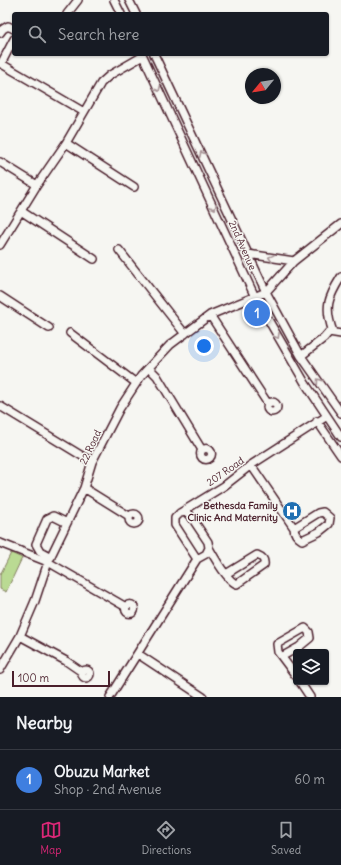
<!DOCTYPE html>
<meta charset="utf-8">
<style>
:root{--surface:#171b24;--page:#20242c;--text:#f1f3f6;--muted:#9ea1a6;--line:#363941;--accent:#db2777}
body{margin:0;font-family:Delius,sans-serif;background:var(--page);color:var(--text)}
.controls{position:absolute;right:12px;bottom:12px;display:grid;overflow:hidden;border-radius:4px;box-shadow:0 1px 3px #0004}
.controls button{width:36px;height:36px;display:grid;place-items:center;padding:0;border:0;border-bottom:1px solid var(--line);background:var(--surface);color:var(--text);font:20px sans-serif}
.compass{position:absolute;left:245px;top:68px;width:36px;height:36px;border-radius:50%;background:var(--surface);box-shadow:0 1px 3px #0004;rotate:240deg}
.scale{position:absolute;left:12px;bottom:10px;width:98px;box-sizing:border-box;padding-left:4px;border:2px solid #4a1f2b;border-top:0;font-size:11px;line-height:14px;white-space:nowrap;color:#4a1f2b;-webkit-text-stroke:3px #f6f6f2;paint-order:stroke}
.you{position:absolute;left:204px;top:346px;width:14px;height:14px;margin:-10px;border:3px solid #fff;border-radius:50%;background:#1a73e8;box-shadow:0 0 0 6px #1a73e833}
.badge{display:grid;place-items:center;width:26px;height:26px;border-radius:50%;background:var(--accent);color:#fff;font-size:13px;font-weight:700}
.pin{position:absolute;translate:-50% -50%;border:2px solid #fff;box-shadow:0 1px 4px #0006}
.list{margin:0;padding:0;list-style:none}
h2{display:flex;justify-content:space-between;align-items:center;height:52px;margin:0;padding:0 16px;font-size:17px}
h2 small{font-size:13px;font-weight:400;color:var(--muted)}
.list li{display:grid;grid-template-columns:26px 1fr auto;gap:12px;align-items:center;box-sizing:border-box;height:60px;padding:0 16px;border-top:1px solid var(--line)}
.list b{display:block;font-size:15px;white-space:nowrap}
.list p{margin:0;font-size:13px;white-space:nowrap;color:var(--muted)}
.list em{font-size:13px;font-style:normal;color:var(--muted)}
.icon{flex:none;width:22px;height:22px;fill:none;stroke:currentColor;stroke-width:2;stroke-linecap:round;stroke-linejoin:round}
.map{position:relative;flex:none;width:341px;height:697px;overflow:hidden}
.search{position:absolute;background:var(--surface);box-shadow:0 1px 3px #0004;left:12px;right:12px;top:12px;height:44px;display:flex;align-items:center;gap:10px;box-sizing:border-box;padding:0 14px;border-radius:4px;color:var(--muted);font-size:15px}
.sheet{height:112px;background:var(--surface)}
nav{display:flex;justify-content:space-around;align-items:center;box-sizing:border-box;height:56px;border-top:1px solid var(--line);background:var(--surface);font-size:11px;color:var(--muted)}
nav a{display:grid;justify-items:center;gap:2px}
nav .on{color:var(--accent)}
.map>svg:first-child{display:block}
</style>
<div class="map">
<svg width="341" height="697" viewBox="0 0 341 697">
<rect width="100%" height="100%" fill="#f6f6f2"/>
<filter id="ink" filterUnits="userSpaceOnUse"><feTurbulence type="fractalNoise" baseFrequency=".025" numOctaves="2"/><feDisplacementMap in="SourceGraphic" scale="8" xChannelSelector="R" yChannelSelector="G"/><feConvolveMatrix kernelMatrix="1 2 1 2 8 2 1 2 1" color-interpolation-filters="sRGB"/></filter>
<g filter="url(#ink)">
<path fill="#bada93" stroke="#827c5f" d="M11 553 22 558 6 592 0 589V575Z"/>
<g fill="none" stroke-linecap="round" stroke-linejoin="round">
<g stroke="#4a1f2b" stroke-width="10">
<path id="minor" d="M114 0 121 14
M129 0 136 14
M67 14 78 0
M0 33 3 29 8 26 14 29
M142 54 255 297 305 383 341 437
M154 54 266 292 301 356 341 413
M0 63 84 112
M1 64 14 39
M66 143 134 187
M0 162 37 185
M21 211 94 259
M0 245 37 185 66 143 101 83 110 75 143 56
M119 250 185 334
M248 254 294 261
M0 296 49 328
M210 315 268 404
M333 332C324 307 328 298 341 277
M70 333 136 383
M301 356 324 338 329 332 341 334
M149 368 157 376 202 450
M267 407a5 5 0 1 1 10 0a5 5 0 1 1-10 0Z
M0 406 92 462
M317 421 341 456
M200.5 454a5.5 5.5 0 1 1 11 0a5.5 5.5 0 1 1-11 0Z
M251 465 294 528C294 534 297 537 302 540L319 532 329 524 330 518 323 512 318 513 294 528
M84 488 129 516
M129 519a5 5 0 1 1 10 0a5 5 0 1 1-10 0Z
M0 543 48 562 126 607
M209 548C214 557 228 582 237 584L264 565C265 559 262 557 257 555L226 574
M51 557 40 551 36 544 47 519 53 516 67 523
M197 559 175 525V518L180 513 224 486 251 465 327 416
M125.5 609a4.5 4.5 0 1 1 9 0a4.5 4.5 0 1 1-9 0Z
M20 636 66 661 82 672
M138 654 203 697
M283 656 299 647 310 638 309 632 305 628 277 644 278 652 296 676
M82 674a4 4 0 1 1 8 0a4 4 0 1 1-8 0Z
M0 670 20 636 35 601 48 562 84 488 92 462 120 408 141 376 170 345 210 315 266 292 294 261 341 224
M300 682 310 697
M110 697 197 559 206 554 209 548 208 542 190 515 187 512 180 513"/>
</g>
<use href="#minor" stroke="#f6f6f2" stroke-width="7"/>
</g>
<defs><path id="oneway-chevron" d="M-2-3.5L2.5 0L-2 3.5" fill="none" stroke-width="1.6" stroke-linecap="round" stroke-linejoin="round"/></defs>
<g stroke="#a99598">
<use href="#oneway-chevron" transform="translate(158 89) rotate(65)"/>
<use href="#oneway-chevron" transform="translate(202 154) rotate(-115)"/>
<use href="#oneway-chevron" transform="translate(214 207) rotate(65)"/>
<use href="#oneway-chevron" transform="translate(271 258) rotate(-165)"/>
<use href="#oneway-chevron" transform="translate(277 336) rotate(60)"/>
<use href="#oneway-chevron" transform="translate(319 381) rotate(-125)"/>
</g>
</g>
<defs>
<g id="hospital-disc" transform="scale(1)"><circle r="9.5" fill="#1f6fb2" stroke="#f6f6f2"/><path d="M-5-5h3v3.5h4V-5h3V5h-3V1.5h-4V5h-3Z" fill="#fff"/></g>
</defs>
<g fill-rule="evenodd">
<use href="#hospital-disc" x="292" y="511"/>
</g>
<g text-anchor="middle" stroke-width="3" stroke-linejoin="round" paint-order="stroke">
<g font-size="10" fill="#4a1f2b" stroke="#f6f6f2">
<text transform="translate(243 245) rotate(66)" y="4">2nd Avenue</text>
<text transform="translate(90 447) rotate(-65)" y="4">22 Road</text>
<text transform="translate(225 471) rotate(-35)" y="4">207 Road</text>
</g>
<g font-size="10" font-weight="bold" fill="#4a1f2b" stroke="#f6f6f2" text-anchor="end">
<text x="278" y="509">Bethesda Family<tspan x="278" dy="12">Clinic And Maternity</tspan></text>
</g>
</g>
</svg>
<div class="controls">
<button><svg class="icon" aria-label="layers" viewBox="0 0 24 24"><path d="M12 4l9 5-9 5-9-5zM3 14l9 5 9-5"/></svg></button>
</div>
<svg class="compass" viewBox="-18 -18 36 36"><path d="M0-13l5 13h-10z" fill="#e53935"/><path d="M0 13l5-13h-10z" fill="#9ea1a6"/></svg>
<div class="scale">100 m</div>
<div class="you"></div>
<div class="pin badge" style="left:257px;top:313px;background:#3f7fe0">1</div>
<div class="search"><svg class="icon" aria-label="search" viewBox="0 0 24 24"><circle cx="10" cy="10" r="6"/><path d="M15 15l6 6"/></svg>Search here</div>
</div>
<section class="sheet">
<h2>Nearby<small></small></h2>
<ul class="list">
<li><span class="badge" style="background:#3f7fe0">1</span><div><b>Obuzu Market</b><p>Shop · 2nd Avenue</p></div><em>60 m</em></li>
</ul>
</section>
<nav>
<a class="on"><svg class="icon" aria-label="map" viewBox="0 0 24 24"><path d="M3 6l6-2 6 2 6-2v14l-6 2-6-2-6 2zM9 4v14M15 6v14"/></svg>Map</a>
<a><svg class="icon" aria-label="directions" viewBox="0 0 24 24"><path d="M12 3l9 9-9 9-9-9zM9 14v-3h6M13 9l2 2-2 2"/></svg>Directions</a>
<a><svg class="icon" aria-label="saved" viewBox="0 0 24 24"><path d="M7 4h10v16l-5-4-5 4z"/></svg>Saved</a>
</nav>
